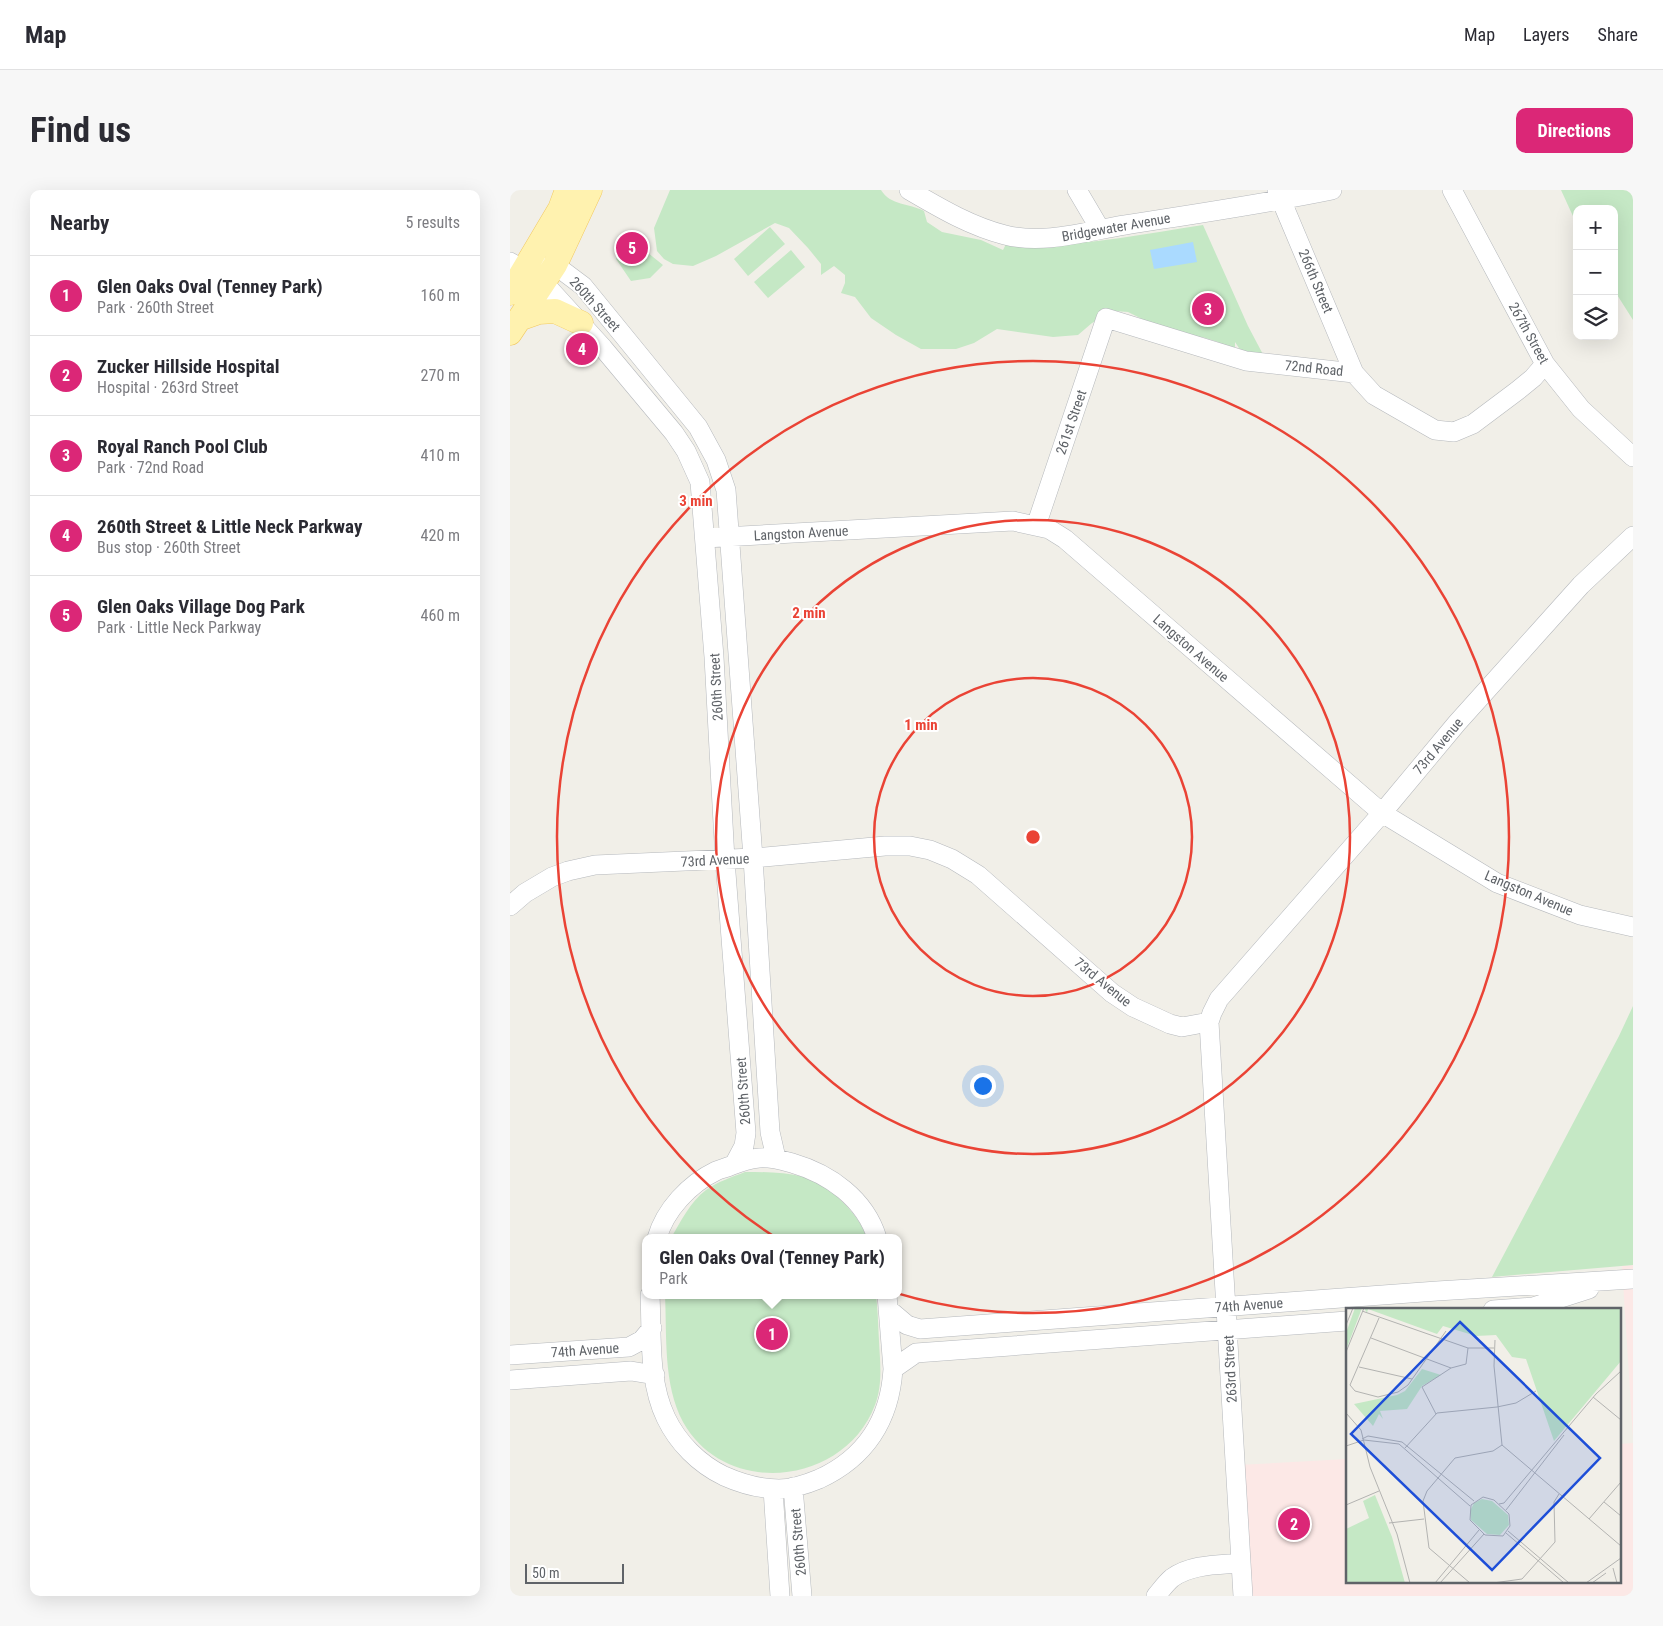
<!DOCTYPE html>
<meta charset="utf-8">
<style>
:root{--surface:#fff;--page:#f7f7f7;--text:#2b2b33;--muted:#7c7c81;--line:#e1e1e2;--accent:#db2777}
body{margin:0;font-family:"Roboto Condensed",sans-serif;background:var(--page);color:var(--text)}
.controls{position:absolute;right:15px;top:15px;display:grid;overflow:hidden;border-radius:10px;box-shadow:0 5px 20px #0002}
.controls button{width:45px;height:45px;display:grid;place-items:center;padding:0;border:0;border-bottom:1px solid var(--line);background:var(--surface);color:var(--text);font:25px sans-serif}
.scale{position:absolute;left:15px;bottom:12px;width:99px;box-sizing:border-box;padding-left:5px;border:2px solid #5f6368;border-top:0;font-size:14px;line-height:18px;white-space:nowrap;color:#5f6368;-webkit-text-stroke:4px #fff;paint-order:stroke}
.you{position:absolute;left:472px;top:895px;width:18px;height:18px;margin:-12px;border:4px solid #fff;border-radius:50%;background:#1a73e8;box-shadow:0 0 0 8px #1a73e833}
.badge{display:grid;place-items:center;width:32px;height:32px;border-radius:50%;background:var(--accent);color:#fff;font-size:16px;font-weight:700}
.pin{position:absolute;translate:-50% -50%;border:2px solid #fff;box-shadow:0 1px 5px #0006}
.popup{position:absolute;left:132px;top:1044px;width:260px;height:65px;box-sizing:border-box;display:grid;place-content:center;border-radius:10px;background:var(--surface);filter:drop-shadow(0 1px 4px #0005);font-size:16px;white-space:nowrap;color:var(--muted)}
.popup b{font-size:19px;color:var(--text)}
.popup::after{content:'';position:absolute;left:50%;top:100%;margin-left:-10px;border:10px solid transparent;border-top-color:var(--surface)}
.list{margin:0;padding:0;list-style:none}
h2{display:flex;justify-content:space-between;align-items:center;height:65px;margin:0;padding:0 20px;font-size:21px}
h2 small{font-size:16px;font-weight:400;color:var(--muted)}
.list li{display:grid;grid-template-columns:32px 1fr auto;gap:15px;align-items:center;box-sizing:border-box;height:80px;padding:0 20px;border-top:1px solid var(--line)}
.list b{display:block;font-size:19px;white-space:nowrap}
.list p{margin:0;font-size:16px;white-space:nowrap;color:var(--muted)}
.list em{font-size:16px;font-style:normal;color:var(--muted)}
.icon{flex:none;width:28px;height:28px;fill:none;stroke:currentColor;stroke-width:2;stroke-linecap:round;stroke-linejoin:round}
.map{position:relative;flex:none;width:1123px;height:1406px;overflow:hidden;border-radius:10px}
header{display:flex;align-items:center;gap:30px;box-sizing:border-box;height:70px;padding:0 25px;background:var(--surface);border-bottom:1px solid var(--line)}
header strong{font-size:24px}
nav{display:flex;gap:28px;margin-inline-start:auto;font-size:18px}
.intro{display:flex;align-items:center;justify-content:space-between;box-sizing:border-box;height:120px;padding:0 30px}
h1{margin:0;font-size:35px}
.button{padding:12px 22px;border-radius:10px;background:var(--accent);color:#fff;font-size:18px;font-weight:700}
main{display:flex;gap:30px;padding:0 30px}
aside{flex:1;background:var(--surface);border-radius:10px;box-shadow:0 5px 20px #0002}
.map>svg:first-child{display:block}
</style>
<header>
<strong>Map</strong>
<nav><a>Map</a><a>Layers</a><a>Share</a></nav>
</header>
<div class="intro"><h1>Find us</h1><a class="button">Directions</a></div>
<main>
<aside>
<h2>Nearby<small>5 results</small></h2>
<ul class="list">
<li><span class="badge">1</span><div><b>Glen Oaks Oval (Tenney Park)</b><p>Park · 260th Street</p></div><em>160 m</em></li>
<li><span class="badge">2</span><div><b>Zucker Hillside Hospital</b><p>Hospital · 263rd Street</p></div><em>270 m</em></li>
<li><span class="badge">3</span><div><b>Royal Ranch Pool Club</b><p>Park · 72nd Road</p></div><em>410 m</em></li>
<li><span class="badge">4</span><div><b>260th Street &amp; Little Neck Parkway</b><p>Bus stop · 260th Street</p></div><em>420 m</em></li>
<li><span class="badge">5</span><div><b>Glen Oaks Village Dog Park</b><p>Park · Little Neck Parkway</p></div><em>460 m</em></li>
</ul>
</aside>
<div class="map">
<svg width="1123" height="1406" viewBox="0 0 1123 1406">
<rect width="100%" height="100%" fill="#f1efe8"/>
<path fill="#fce8e6" d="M1123 1075V1248L1112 1076Z
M1123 1253V1406H736L728 1275 837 1269V1392H1109V1254Z"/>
<path fill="#c5e8c5" d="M160 0H371C381 16 399 13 414 21L417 32 432 42 471 50 493 60 496 54C561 59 628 45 693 35L738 136 757 172 737 170 725 152V157H717L708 152 692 147H668L618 122 605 121 582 133 568 145 543 147 487 139 464 153 446 159H411L386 145 361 128 345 107 331 103 335 93V85L324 76 311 85V74L298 58 279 38 265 33 206 66 183 76 163 74 154 69 147 61 144 38Z
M1051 0H1123V130L1104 100V19H1067V35Z
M260 37 275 54 238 86 224 69Z
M117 46 153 75 140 88 121 91 106 69Z
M281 60 295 77 258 108 244 92Z
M1123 816V1075L982 1087 1109 846Z
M235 982C255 982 275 982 294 987 318 993 350 1025 357 1048H161C171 1031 180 1012 196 1000 207 992 222 987 235 982Z
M155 1105H366C368 1120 368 1136 369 1151 370 1172 373 1194 365 1215 335 1295 216 1309 173 1232 153 1194 157 1147 155 1105Z"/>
<path fill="#aadaff" d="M683 52 687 72 644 79 640 60Z"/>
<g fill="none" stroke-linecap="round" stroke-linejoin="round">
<g stroke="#b5b8bc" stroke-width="20">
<path id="minor" d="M399 0C430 18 460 36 495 45 534 55 577 41 615 35 685 24 754 14 822 0
M567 0 590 39
M767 0 844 183 864 205 925 240 944 242 963 234 1007 201 1023 188 1035 174
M942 0 1035 174 1071 219 1123 267
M0 72 33 92 93 158 164 243 176 261 190 292 204 467 215 670 236 943 234 956 225 973
M33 78 45 75 73 96 188 237 206 270 216 300 243 668 260 942 266 968
M526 336 596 128 736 171 844 183
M195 348 503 331 539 339 555 349 872 623 987 693 1070 725 1123 737
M0 716 15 703 42 687 58 681 85 675 243 668 375 656H400L420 660 442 669 468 685 602 803 623 817 660 834 672 837 699 832
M147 1048C155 1020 179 994 206 981 210 979 216 978 220 976 230 972 238 969 249 968 261 967 271 970 282 973 320 984 355 1009 367 1048
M140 1105C142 1145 138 1191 156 1228 168 1253 189 1274 214 1286 232 1294 249 1299 269 1299 282 1299 297 1294 309 1289 355 1268 380 1230 383 1179L377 1105
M378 1119 397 1135 410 1139 927 1101 1123 1089
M983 1120 1023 1117 1079 1099
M0 1165 119 1157 132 1150 142 1138
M383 1179 406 1163 837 1131
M0 1190 121 1181 145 1185
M283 1297 292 1406
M263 1299 270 1406
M646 1406C651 1400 656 1393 662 1388 681 1374 708 1375 731 1373
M733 1406 699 832 702 823 709 809 872 623 947 533 1027 444 1071 395 1123 346"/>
</g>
<g stroke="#f2c960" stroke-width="25">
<path id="major" d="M0 103 50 19 57 0
M9 129 29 122 45 121 71 133
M0 143 45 75 80 0"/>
</g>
<use href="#minor" stroke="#fff" stroke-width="19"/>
<use href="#major" stroke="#fff2af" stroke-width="24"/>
</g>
<g fill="none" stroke="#ea4335" stroke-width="2.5">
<circle cx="523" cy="647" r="159"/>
<circle cx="523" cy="647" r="317"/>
<circle cx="523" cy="647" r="476"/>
</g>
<g text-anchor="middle" stroke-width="4" stroke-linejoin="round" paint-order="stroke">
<g font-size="14" fill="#5f6368" stroke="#fff">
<text transform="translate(606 37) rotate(-10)" y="5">Bridgewater Avenue</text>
<text transform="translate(806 91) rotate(67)" y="5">266th Street</text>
<text transform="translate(85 114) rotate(48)" y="5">260th Street</text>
<text transform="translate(1019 143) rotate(61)" y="5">267th Street</text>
<text transform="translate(804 178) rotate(6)" y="5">72nd Road</text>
<text transform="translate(561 232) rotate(-71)" y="5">261st Street</text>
<text transform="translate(291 343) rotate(-3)" y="5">Langston Avenue</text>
<text transform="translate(681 458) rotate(41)" y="5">Langston Avenue</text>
<text transform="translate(206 497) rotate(-93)" y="5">260th Street</text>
<text transform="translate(928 556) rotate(-50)" y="5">73rd Avenue</text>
<text transform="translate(205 670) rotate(-3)" y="5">73rd Avenue</text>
<text transform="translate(1019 703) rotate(23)" y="5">Langston Avenue</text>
<text transform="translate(593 792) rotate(39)" y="5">73rd Avenue</text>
<text transform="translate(233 901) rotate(-94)" y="5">260th Street</text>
<text transform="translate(739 1115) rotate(-4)" y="5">74th Avenue</text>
<text transform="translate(75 1160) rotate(-4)" y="5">74th Avenue</text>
<text transform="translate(720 1179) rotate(-93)" y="5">263rd Street</text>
<text transform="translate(288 1352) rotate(-95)" y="5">260th Street</text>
</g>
</g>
<g transform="translate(836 1118)">
<rect width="275" height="275" fill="#f1efe8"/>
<path d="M9 0H16L0 42V25ZM18 0H275V53L208 133 180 51 166 49 150 27 130 28 97 18 91 26 22 1 21 5ZM76 61 95 67 76 78 61 101 34 103 37 111 33 106 27 118 8 96 51 87 59 83ZM29 187 46 229 59 275H0V221L23 210 17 193ZM136 191 146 193 162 207 163 217 154 227 141 226 125 212 124 203 128 195Z" fill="#c5e8c5"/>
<path fill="none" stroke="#b3b3b1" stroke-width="1" d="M16 3 122 40H148M33 10 4 77 9 83 32 89 52 84 62 77 100 23M0 17 7 0M25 30 105 60M149 32 148 58 156 137M0 44 18 0M13 59 66 71M247 89 275 112M0 105 15 122 24 159 51 226 64 275M90 106 76 79 105 60 120 56 122 40M16 131 22 128 56 134 128 193M156 137 275 238M0 138 18 132 53 136 124 198M59 140 91 105 151 99 170 95 190 83M137 189 148 192 163 206 164 218 157 228 139 227 124 212 125 197ZM258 194 275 208M153 196 158 195 250 86 275 63M0 197 33 183M160 202 218 127M243 211 275 174M43 215 78 211M162 223 223 275M160 225 218 275M267 260 271 275M89 275 133 222M94 275 138 226M124 275 83 240 77 193 81 183 109 150 147 143 156 137M147 275 176 271 209 234 208 194 213 186M240 275 275 250M246 275 260 265"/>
<path fill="#1d4ed8" fill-opacity="0.15" stroke="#1d4ed8" stroke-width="2.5" d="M114 14 254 150 146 262 5 126Z"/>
<rect width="275" height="275" fill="none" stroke="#5f6368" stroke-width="2.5"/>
</g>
<circle cx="523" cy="647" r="8" fill="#ea4335" stroke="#fff" stroke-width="2.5"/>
<g font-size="15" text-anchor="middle" font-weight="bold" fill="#ea4335" stroke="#fff" stroke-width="4" stroke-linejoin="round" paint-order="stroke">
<text x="186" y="316">3 min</text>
<text x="299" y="428">2 min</text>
<text x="411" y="540">1 min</text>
</g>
</svg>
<div class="controls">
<button>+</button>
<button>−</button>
<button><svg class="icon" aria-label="layers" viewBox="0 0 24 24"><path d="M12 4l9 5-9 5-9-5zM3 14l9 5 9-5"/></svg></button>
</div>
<div class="scale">50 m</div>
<div class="you"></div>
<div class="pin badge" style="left:262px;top:1144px">1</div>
<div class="popup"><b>Glen Oaks Oval (Tenney Park)</b>Park</div>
<div class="pin badge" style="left:784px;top:1334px">2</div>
<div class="pin badge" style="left:698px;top:119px">3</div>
<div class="pin badge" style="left:72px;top:159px">4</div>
<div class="pin badge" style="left:122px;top:58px">5</div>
</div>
</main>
